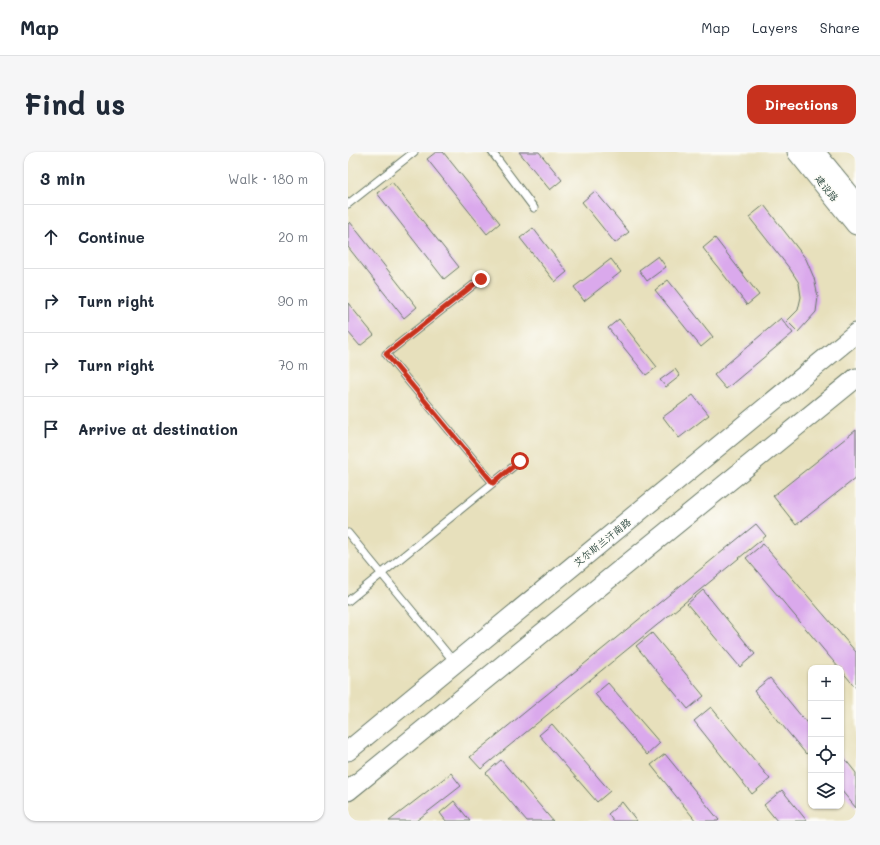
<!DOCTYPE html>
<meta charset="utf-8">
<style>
:root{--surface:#fff;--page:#f6f6f7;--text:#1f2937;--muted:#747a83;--line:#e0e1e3;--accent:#c8321e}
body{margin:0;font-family:Mali,"LXGW WenKai TC",sans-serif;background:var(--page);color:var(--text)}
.controls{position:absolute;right:12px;bottom:12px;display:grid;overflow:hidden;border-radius:8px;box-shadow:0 1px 3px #0004}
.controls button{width:36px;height:36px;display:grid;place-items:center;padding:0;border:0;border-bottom:1px solid var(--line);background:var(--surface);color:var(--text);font:20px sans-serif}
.stop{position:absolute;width:12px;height:12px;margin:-9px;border:3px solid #c8321e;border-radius:50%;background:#fff}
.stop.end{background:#c8321e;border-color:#fff;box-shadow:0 1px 4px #0008}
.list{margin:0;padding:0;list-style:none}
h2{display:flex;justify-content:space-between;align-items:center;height:52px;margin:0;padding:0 16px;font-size:17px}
h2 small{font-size:13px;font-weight:400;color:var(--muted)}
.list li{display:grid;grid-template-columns:26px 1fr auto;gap:12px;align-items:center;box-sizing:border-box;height:64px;padding:0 16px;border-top:1px solid var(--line)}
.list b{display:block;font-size:15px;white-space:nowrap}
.list em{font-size:13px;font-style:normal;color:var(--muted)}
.icon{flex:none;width:22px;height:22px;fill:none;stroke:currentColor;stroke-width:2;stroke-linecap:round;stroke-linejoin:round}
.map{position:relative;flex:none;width:508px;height:669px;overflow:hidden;border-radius:12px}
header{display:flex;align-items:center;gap:24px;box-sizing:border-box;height:56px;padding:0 20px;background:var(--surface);border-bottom:1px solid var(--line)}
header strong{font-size:19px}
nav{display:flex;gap:22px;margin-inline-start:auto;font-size:14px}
.intro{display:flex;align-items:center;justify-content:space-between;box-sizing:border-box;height:96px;padding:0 24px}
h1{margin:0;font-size:28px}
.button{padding:10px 18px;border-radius:12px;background:var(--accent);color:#fff;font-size:14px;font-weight:700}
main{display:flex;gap:24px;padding:0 24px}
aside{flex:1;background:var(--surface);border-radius:12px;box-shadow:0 1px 3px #0004}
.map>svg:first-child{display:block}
</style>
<header>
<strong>Map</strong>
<nav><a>Map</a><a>Layers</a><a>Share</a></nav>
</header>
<div class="intro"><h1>Find us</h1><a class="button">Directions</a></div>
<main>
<aside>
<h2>3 min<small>Walk · 180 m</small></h2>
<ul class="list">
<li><svg class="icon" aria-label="ahead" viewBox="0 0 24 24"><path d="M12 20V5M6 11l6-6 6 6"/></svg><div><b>Continue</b></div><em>20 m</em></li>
<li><svg class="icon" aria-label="right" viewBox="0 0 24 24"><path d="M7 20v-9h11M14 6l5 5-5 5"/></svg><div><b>Turn right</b></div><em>90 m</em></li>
<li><svg class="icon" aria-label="right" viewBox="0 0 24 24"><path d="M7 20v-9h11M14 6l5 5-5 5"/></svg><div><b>Turn right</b></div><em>70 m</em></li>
<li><svg class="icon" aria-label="arrive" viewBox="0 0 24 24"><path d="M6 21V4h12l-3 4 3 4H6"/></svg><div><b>Arrive at destination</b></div></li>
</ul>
</aside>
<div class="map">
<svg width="508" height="669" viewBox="0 0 508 669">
<rect width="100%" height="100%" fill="#fdfcf7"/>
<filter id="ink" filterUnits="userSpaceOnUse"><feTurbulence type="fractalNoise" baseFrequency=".025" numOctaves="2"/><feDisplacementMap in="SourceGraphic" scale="8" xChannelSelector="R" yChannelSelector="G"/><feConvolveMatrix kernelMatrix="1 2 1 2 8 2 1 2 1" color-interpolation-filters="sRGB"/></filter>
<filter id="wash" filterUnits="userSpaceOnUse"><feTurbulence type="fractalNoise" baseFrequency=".012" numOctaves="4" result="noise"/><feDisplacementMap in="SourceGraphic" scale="16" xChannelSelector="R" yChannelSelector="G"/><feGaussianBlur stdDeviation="0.9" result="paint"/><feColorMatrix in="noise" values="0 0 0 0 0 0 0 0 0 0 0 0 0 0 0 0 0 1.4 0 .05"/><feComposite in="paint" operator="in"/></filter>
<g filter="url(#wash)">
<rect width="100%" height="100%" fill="#e7e0bc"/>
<g id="blocks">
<path fill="#daa9ec" d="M88 0H95L152 71 139 82 79 7Z
M171 0H191L214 28 202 38Z
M44 30 111 115 96 127 29 41Z
M247 39 281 80 267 91 234 50Z
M416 53 458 107 466 126 470 145 468 160 450 180 439 169 450 158 453 145 451 131 442 117 401 65Z
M2 70 69 155 56 166 0 95V72Z
M185 76 219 120 207 130 172 86Z
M367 86 411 143 399 153 355 96Z
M310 104 318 115 299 129 291 118Z
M263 107 273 120 236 149 226 135Z
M320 128 365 185 353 195 307 138Z
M0 151 26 183 12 194 0 180Z
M433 166 445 181 378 237 366 223Z
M271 167 309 215 298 223 260 176Z
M327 217 332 224 318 235 312 228Z
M345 243 361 263 331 286 315 265Z
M508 278V326L448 373 425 344Z
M408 372 418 384 133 617 122 605Z
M415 392 508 500V536L493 518V516H491L398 406Z
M355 438 407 502 392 515 339 452Z
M304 481 356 544 340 557 288 494Z
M422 526 463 576V598L458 602 406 539Z
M260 531 312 591 299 603 247 542Z
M363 555 422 627 404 642 346 569Z
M204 572 262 639 249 650 191 583Z
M317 602 371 668 370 669H348L303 613Z
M493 602 508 621V656L493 638Z
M153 608 205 669H179L138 621Z
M103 621 113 634 68 669H41Z
M434 638 459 669H429L416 653Z
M106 649 122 669H98L92 661Z
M274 650 289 669H265L260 662Z"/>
</g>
</g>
<g filter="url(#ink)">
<use href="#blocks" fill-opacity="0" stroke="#657664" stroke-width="1"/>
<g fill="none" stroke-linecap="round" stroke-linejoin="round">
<g stroke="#657664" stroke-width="9">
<path id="lane" d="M144 0 186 56
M0 52 66 0
M133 127 38 202 145 331
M0 381 107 511
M0 449 172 309"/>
</g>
<g stroke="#657664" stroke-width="21">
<path id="secondary" d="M449 0 508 73
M467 0 508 50
M0 599 508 181
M0 639 508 226"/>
</g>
<use href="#lane" stroke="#fff" stroke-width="7"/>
<use href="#secondary" stroke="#fff" stroke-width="19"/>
</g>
</g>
<g fill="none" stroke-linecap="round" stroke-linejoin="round" filter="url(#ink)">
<path stroke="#c8321e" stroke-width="5" d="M133 127 38 202 145 331 172 309"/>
</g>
<g text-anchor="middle" stroke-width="3" stroke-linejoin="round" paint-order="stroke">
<g font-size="10" fill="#1f3d34" stroke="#fdfcf7">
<text transform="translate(479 36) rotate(51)" y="4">建设路</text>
<text transform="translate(254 390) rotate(-39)" y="4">艾尔斯兰汗南路</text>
</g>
</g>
</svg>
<div class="controls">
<button>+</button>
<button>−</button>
<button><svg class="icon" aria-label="locate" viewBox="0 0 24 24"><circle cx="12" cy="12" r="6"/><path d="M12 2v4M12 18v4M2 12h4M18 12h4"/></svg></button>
<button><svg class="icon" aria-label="layers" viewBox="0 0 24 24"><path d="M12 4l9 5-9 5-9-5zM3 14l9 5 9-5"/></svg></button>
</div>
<div class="stop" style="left:172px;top:309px"></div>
<div class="stop end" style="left:133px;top:127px"></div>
</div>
</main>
